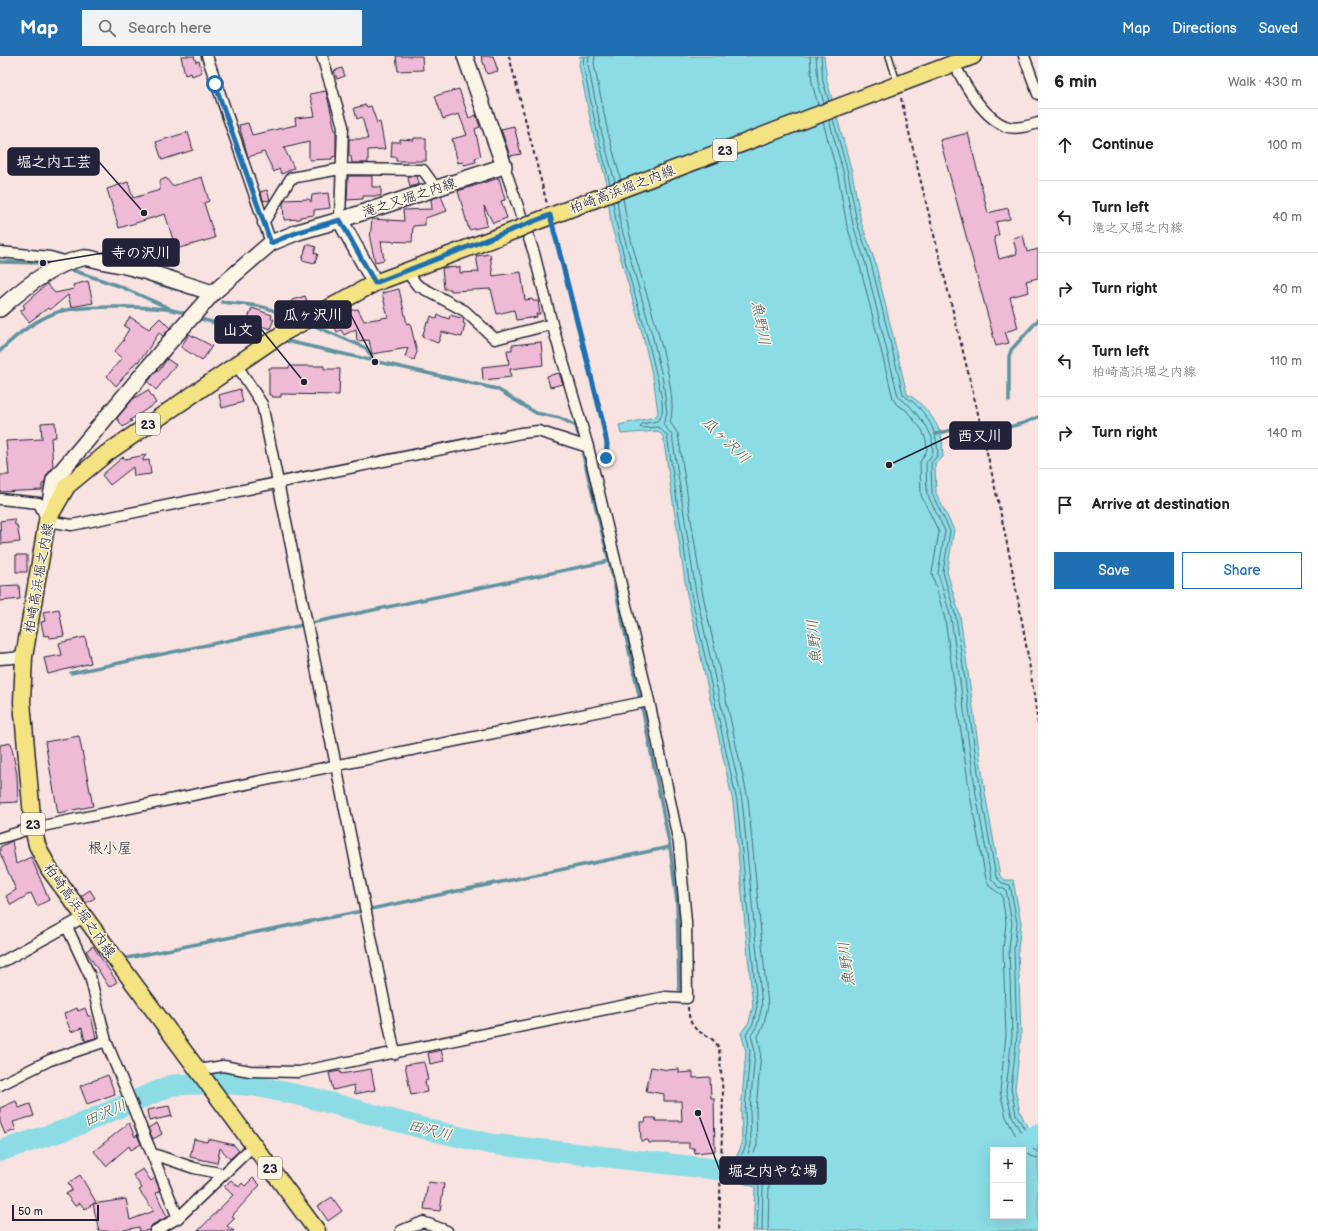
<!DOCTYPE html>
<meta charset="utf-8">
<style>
:root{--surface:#fff;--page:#f2f2f2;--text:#222;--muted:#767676;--line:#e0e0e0;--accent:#1f6fb2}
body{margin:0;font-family:"Balsamiq Sans","Klee One",sans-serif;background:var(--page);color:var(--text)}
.controls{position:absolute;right:12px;bottom:12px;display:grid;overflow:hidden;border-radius:0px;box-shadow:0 4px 16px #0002}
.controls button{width:36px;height:36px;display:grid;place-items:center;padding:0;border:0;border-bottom:1px solid var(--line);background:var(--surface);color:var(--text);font:20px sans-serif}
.scale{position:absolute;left:12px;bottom:10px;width:87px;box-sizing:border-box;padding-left:4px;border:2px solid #22223b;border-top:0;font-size:11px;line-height:14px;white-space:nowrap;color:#22223b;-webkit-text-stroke:3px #fcf5e5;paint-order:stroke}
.stop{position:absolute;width:12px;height:12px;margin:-9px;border:3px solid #1f6fb2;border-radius:50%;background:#fff}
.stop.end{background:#1f6fb2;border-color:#fff;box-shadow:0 1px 4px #0008}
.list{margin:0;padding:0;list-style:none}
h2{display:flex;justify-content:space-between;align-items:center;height:52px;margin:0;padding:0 16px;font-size:17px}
h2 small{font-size:13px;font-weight:400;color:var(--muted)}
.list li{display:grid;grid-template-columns:26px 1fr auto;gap:12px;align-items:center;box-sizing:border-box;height:72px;padding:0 16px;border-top:1px solid var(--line)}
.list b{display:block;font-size:15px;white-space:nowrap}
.list p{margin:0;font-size:13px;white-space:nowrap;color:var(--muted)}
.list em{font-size:13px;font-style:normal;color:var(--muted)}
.actions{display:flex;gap:8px;padding:12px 16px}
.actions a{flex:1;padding:9px 0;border:1px solid var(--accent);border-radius:0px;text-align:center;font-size:14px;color:var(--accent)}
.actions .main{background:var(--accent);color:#fff}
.icon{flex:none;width:22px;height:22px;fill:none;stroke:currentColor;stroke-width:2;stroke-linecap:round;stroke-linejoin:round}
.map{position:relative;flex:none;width:1038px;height:1175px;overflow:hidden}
header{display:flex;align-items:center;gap:24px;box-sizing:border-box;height:56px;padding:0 20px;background:var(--accent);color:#fff}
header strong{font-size:19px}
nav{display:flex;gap:22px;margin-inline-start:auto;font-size:14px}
.search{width:280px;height:36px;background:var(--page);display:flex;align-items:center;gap:10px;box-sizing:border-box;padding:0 14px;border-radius:0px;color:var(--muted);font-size:15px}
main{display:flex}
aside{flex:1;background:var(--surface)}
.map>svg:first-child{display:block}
</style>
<header>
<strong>Map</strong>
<div class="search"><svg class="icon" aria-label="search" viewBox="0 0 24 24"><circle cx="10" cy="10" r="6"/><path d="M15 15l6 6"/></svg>Search here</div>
<nav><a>Map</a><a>Directions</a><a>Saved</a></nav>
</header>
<main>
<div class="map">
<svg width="1038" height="1175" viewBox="0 0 1038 1175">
<rect width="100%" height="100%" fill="#f8e3e0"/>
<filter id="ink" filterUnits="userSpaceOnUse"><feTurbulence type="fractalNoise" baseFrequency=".025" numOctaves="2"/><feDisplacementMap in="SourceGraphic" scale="8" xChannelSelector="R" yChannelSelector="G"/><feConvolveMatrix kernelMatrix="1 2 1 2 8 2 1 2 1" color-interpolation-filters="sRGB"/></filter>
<g filter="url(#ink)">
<path fill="#8bdce4" stroke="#6192a0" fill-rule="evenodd" d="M580 0H824L827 25 852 116 861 166 875 206 907 338C921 345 936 363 941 379 943 385 942 394 943 401L935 407 936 437 954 474 947 516 960 560 985 737 1000 820 1004 824H1013L1021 867 1018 893 1021 980 1015 1033 1020 1056 1038 1091V1175H753L755 1131 726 1121 727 1108 735 1104 742 1088 741 1054 746 995 741 977 749 966 753 950 733 746 687 538 663 380 657 375 621 378 619 369 655 361 658 357 654 327 643 280 611 168 606 124 594 81 579 9ZM993 1094H1023V1160H993Z"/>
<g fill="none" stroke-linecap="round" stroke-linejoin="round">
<path stroke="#4c6c7f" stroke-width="1" d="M584 0 583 9 598 80 610 128
M589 0 588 9 602 78 615 126
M595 0 594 8 608 77 621 124
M810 0 812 27 818 49
M816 0 818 26 824 47
M821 0 823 26 829 45
M833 63 848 117 857 167 871 207 903 338C906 342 910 343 913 346 930 361 937 377 938 399L931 407 932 438 950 475 943 516 956 561 981 737 996 821 1002 827 1010 829 1017 867 1014 893 1017 980 1011 1033 1016 1058 1033 1088 1038 1091
M829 64 844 119 853 169 866 209 898 340 901 344 909 349 927 371 932 382 933 397 926 407 927 438 945 475 938 517 951 562 976 738 991 822 998 831 1006 834 1012 867 1009 893 1012 980 1006 1035 1012 1060 1029 1091 1038 1096
M823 66 838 120 847 170 860 210 893 342 896 348 906 354 922 374 926 384 927 394 920 406 921 439 939 476 932 517 945 563 970 739 986 823 990 831 1002 839 1006 867 1003 893 1006 980 1000 1035 1006 1061 1023 1093 1030 1100 1038 1102
M623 142C626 163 630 182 636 202 645 236 681 337 670 366L678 378 702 535 748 743 768 950 763 971 758 980 761 996 756 1054 757 1089 749 1111 764 1119 769 1127 768 1175
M617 144 620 167 652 278 663 325 667 357 663 368 672 379 696 537 742 744 762 950 757 970 751 979 755 995 750 1054 751 1089 746 1103 739 1114 759 1123 763 1128 762 1175
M613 146C620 202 642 254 654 309 657 322 664 344 662 357 662 360 659 363 657 365L642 368 640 371 642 372 658 371 667 379 691 538 737 745 757 950 753 968 746 978 750 995 745 1054 746 1089 738 1107 731 1111 730 1117 759 1130 757 1175"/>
<path stroke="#6192a0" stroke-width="3.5" d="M0 206 43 207
M69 213 119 230 169 252
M154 227 176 233
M222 246C243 249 272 247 287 264
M197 262 268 281
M317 271 366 292 375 306
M282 284 497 333 536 357 560 362 576 370 578 378
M0 295C16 279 34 265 55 257 74 249 150 250 172 254 178 255 184 257 189 259
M1009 345V301L1011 294 1038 264
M936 378 967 370 971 381 1024 367 1038 361
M583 399 609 505 640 643
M311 567 609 505
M71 617 303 569
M642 651 670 791 677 846 679 933
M371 853 670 791
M127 902 362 855"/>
<path stroke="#8bdce4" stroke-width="21" d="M1011 1094 1038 1078
M0 1095 71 1072 172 1029 223 1027 255 1030 308 1041 426 1073 491 1088 723 1114 755 1107"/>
</g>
<path fill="#efbad5" stroke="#22223b" d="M181 0H194L196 6 199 5 202 16 192 20 191 17 185 19Z
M396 0H422L423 14 398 15Z
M481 0H493L498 15 487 18Z
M342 12 345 20 337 23 334 15Z
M459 33 469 62 476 59 480 71 475 73 481 100 475 102 476 106 464 109 463 106 458 107 452 83 467 79 459 58 443 63 435 40Z
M326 35 336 78V100L332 101V103L309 104V86L284 92 294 112 282 118 279 113 274 116 264 96 248 101 239 69 248 67 252 79 296 69 295 62 315 60 310 38Z
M366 49 367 51 371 50 377 67 380 66 385 93 368 94V107H352L351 100H349V83H368L362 61 357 63 354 52Z
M514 70 521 98 510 100 501 73Z
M188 76 193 94 162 104 156 86Z
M968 77 988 157 1008 152 1010 163 996 166 999 179 994 181 999 203 1017 198 1013 182 1023 179 1027 196 1038 193V222L1026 225 1029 236 1010 241 1018 272 1005 276 1009 287 996 290 940 84Z
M414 82H426V105H396V101H391L392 86H400V83L414 84Z
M348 120H372V131H381V140H363V143L347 144Z
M412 120H417L419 128 410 131 408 122Z
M202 121 209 145 204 147 215 182 176 193 165 158 119 172 107 133 128 126 133 142 160 134V125L166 122 172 130Z
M499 122 505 144 501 145 507 162 493 167 484 150 487 170 469 174 458 135Z
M267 134 270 144 264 145 260 136Z
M328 137 330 152 314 154V159L300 161V163L284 164 283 148 285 144 309 143 311 146 312 139Z
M441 140 447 155 425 162V169L413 170 412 186 381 185 384 204 375 206 370 183 372 163 404 165 403 154 432 153 431 143Z
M307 188 316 191 314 197 318 198 315 207 302 204Z
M490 198 493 220 521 216 525 244 532 243 533 245H538L540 258H536L537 261 516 264 514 254 497 258 491 233 451 235V233H444L442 212 460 211V217L479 216 476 200Z
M88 225 93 247 71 251 68 239 50 254 48 252 29 266 20 255 25 252 23 249 47 228 55 237 74 233 73 229Z
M399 233 407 268 410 267 417 296 414 304 405 301 408 292 372 298 369 284 357 285 356 273 344 279 341 274 337 276 331 264 352 254 358 253 364 265 388 261 382 237Z
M305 240 309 250 292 256 289 249 292 244Z
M252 252 272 259 271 263H274L270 273 247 265Z
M438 259 449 263 450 259 464 263 463 267 465 268 462 281 442 276 438 287 422 281 427 266 429 267 431 260 437 263Z
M130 261 149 273 160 262 170 272 163 280 159 277 144 299 138 306 137 305 116 330 107 320 122 302 114 296 124 284 123 283 129 273 124 270Z
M189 278 212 290 202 305 181 291Z
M541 286 543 309 510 313 511 321 483 324 482 311 509 308 507 294H512V289Z
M167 303 176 309 156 334 148 326 157 314 159 315Z
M289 310H324V313H340L339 339 281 338V341H272V339H269V312H289Z
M559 317 563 328 550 331 547 320Z
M240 333 243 346 222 352 219 339Z
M148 334 156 347 130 364 132 365 123 371 117 362 133 343Z
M55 366 56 381 51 382 53 411 47 419 44 428H42V434L0 436V419H9L6 385 42 383 41 367Z
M146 399 143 403V405L149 404 151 418 134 420 133 411 110 429 102 419 123 401 125 403Z
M14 463 15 469H17L20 486 1 488 0 465Z
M16 499H27V516H16Z
M19 529 20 543 0 545V530Z
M59 553 64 580 50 582 49 579 44 580 41 566 45 565 43 556Z
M85 581 91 607 48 618 44 602 62 599 59 587Z
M79 680 93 750 58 757 45 686Z
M11 687 17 719 18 746 0 747V689Z
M12 785 16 808 31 801 49 844 37 850 31 837 11 849 6 840 16 834 0 797V791Z
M90 834 95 842 86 847 81 840Z
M93 890 117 926 109 931 86 895Z
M77 952 78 955 85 952 88 960H91L96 982 85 985 82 972 71 976 64 958Z
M441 994 444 1005 430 1008 428 997Z
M424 1006 428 1024 425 1025 427 1036 411 1039 405 1009Z
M651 1011 668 1014 679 1013V1017L693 1016V1022L710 1021 711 1042H714L715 1095 695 1097 694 1092H689V1087H649L648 1084 641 1085 640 1066H645L646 1062H655L656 1065H682L681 1045H664V1038L646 1035Z
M371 1013 375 1034 355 1038 354 1029 333 1034 329 1017 340 1015 341 1018Z
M108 1019 115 1038 87 1048 80 1030Z
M16 1045 19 1052 30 1048 34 1060 13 1066 16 1074 5 1078 0 1066V1052Z
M169 1050 172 1060 149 1065 147 1054Z
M129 1067 135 1081 137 1079 141 1088 131 1094 129 1090 106 1110 94 1095Z
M157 1067 162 1078 153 1083 148 1072Z
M194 1083 207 1086 208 1083 234 1089 239 1095 230 1103 220 1092 217 1107 190 1101Z
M143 1113 151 1125 155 1122 160 1135 156 1137 167 1161 152 1169 149 1174 144 1175H140L139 1171 119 1175H99L93 1148 126 1143 130 1164 154 1155 139 1134 142 1132 133 1119Z
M80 1119 96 1146 85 1153 80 1147 75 1150 66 1138 72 1134 68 1127Z
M253 1122 260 1129 232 1160 235 1162 227 1170 234 1175H198L233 1139 224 1131 231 1124 239 1131 242 1127 245 1130Z
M428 1126 444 1128 440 1155 424 1153Z
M332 1141 342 1155 328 1165 318 1150Z"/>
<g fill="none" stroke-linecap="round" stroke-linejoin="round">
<g stroke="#22223b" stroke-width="8">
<path id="lane" d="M889 0 897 26"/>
</g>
<g stroke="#22223b" stroke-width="13">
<path id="street" d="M207 0 271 187
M322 0 343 70 340 164
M1024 0 1038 38
M959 17C969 36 984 61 1005 70 1015 74 1028 70 1038 67
M263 167 291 122 340 113 423 114 436 132
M0 196 50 201 68 206
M407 216 417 229 465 255 495 283 552 268
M236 308 262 348 395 998
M0 443 39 447 47 465 72 469 521 377 538 375 588 391
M0 603 24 601
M0 782 33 772 649 645
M67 871 90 920 106 985 178 1162
M0 907 84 861
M198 1014 223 1010 250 1015 299 1016 665 941 687 942 686 866 679 788 649 645 588 391 552 268 534 197 504 110
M0 1029 50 1004 106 985
M153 1098 194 1112 224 1118
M155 1175 178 1162 254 1089
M401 1175 423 1166 447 1175"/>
</g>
<g stroke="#22223b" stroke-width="18">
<path id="secondary" d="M340 164 375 227
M0 253C21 234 55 207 83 202 89 201 96 204 101 205 139 211 177 226 213 237
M47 462 54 424 166 290 213 237 271 187 298 176 340 164 504 110 465 0"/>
</g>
<g stroke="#22223b" stroke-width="19">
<path id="primary" d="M535 166 973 0
M317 1175 49 813 37 789 33 772 22 646 24 601 47 465 67 430 107 397 283 277 375 227 516 174"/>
</g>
<path stroke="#22223b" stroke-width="2" stroke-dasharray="4 3" stroke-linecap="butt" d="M509 0 547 148
M901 42C949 250 1010 456 1038 668
M554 174 602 363C605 377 612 395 602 407
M688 951C690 984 709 972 719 992L723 1039 719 1175"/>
<use href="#lane" stroke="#fcf5e5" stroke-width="5"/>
<use href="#street" stroke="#fcf5e5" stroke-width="10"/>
<use href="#secondary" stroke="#fcf5e5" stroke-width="15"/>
<use href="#primary" stroke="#f4e382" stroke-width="16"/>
<g stroke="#22223b" stroke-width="19" stroke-linecap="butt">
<path id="primary-bridge" d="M516 174 535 166"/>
</g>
<use href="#primary-bridge" stroke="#f4e382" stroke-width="16"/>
</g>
</g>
<g fill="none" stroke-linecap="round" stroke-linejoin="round" filter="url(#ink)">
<path stroke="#1f6fb2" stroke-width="5" d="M215 28 271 187 298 176 340 164 375 227 550 159 602 363 607 388 606 402"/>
</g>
<g text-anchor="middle" stroke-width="3" stroke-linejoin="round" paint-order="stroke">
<g fill="#fcf5e5" stroke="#63616e" stroke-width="1">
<rect x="713" y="83" width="24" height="22" rx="3"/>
<rect x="136" y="357" width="24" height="22" rx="3"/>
<rect x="21" y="757" width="24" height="22" rx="3"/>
<rect x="258" y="1101" width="24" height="22" rx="3"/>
</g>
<g font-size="13" font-weight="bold" fill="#22223b">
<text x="725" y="99">23</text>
<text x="148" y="373">23</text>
<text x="33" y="773">23</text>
<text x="270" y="1117">23</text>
</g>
<g font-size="14" fill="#22223b" stroke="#fcf5e5">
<text transform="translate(622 133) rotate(-21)" y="5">柏崎高浜堀之内線</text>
<text transform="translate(409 141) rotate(-18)" y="5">滝之又堀之内線</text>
<text transform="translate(38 522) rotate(-80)" y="5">柏崎高浜堀之内線</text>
<text transform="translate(80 854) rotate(54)" y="5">柏崎高浜堀之内線</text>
</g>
<g font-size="15" font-style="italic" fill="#425a6e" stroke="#fcf5e5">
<text transform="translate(761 267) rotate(80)" y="5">魚野川</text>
<text transform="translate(726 384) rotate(44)" y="5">瓜ヶ沢川</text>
<text transform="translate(814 586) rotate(-95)" y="5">魚野川</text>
<text transform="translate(846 908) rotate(-97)" y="5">魚野川</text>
<text transform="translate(105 1057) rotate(-23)" y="5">田沢川</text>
<text transform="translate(430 1074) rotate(14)" y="5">田沢川</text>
</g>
<g font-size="15" fill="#22223b" stroke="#fcf5e5">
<text x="110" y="797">根小屋</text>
</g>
</g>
<path fill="none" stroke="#22223b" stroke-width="1.5" d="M144 157L99 106M43 207L103 197M375 306L351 259M304 326L261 273M889 409L950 380M698 1057L720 1115"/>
<g fill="#22223b" stroke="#fcf5e5" stroke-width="1.5">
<circle cx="144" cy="157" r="4"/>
<circle cx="43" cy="207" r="4"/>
<circle cx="375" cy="306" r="4"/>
<circle cx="304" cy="326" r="4"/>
<circle cx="889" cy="409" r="4"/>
<circle cx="698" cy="1057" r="4"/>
</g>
<g fill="#22223b" stroke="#22223b" stroke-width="1.5">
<rect x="8" y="92" width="91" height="27" rx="4"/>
<rect x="103" y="183" width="76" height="27" rx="4"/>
<rect x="275" y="245" width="76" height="27" rx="4"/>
<rect x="215" y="260" width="46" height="27" rx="4"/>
<rect x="950" y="366" width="61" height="27" rx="4"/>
<rect x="720" y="1101" width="106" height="27" rx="4"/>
</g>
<g font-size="15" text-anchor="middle" font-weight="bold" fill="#fff">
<text x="54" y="111">堀之内工芸</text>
<text x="141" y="202">寺の沢川</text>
<text x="313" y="264">瓜ヶ沢川</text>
<text x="238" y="279">山文</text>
<text x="980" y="385">西又川</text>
<text x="773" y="1120">堀之内やな場</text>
</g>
</svg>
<div class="controls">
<button>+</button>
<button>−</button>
</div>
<div class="scale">50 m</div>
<div class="stop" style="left:215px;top:28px"></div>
<div class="stop end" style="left:606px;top:402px"></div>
</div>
<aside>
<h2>6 min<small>Walk · 430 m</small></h2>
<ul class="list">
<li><svg class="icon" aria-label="ahead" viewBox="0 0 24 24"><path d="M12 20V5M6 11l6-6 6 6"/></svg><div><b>Continue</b></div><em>100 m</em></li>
<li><svg class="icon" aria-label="left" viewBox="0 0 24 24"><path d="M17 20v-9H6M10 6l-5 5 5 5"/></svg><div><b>Turn left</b><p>滝之又堀之内線</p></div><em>40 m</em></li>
<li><svg class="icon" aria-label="right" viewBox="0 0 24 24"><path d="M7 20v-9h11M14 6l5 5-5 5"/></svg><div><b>Turn right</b></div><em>40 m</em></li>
<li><svg class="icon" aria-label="left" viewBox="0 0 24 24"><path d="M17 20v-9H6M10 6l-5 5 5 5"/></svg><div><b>Turn left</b><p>柏崎高浜堀之内線</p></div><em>110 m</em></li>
<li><svg class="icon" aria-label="right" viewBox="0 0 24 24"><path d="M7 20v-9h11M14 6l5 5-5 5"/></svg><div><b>Turn right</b></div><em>140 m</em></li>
<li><svg class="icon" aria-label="arrive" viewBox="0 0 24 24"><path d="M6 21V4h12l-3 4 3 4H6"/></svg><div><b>Arrive at destination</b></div></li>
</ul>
<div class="actions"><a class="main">Save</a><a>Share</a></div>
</aside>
</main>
